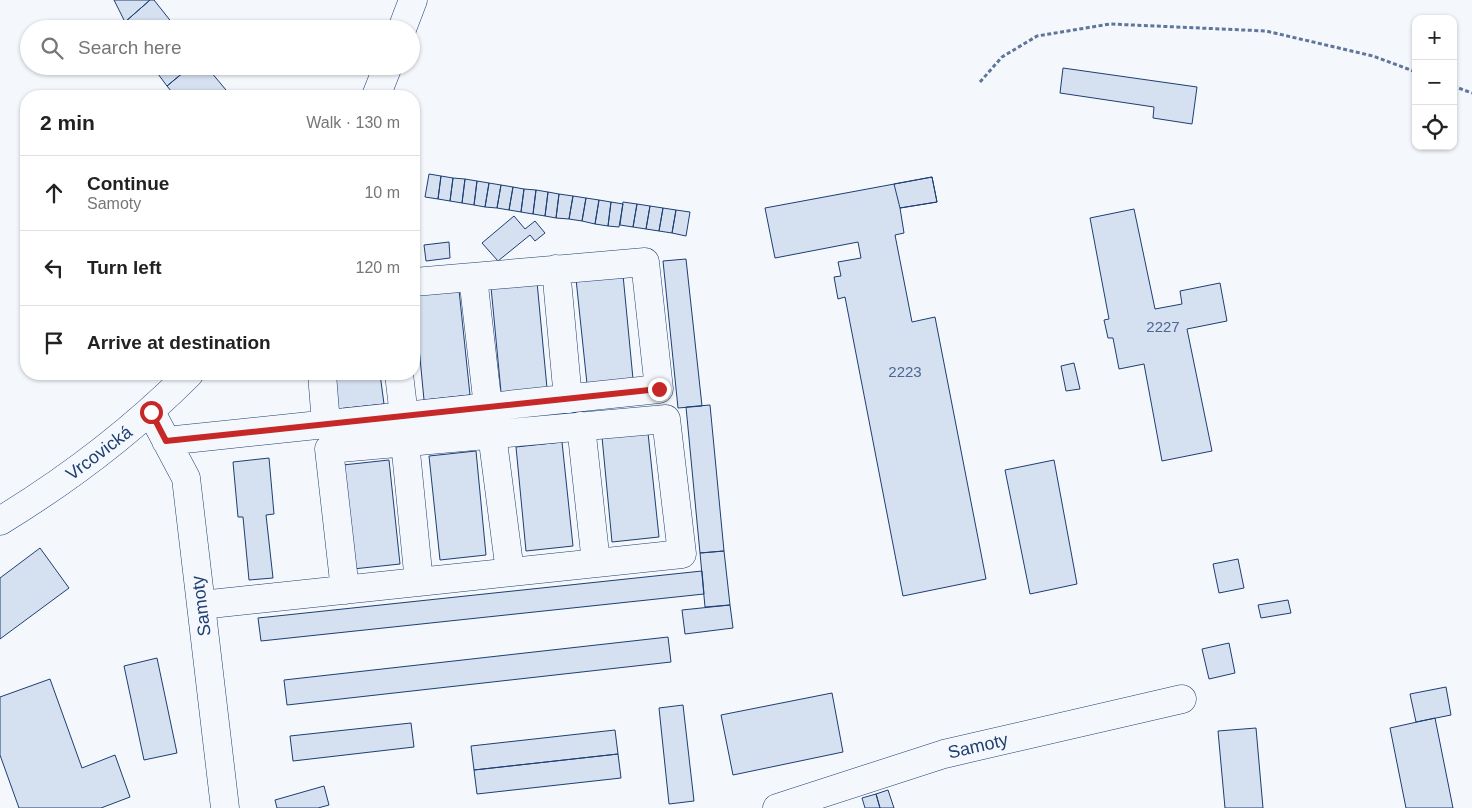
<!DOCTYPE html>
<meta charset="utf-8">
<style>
:root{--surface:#fff;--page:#f2f2f2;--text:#222;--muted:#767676;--line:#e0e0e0}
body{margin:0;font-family:Helvetica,sans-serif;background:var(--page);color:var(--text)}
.controls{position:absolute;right:15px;top:15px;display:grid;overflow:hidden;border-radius:10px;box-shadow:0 1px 4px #0004}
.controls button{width:45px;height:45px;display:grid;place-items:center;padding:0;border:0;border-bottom:1px solid var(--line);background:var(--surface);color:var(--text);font:25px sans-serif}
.stop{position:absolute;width:15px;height:15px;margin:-11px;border:4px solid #c62828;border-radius:50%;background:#fff}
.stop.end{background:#c62828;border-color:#fff;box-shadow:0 1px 5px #0008}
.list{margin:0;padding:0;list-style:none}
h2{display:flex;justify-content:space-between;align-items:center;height:65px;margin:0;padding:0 20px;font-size:21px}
h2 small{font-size:16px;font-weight:400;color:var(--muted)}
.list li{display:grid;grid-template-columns:32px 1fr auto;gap:15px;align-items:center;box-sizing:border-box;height:75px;padding:0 20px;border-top:1px solid var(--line)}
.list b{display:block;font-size:19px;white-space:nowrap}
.list p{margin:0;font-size:16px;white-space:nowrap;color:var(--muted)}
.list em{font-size:16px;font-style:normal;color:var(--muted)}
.icon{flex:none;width:28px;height:28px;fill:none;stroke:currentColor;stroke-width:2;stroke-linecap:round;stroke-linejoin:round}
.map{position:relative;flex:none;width:1472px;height:808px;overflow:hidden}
.search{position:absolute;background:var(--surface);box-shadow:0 1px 4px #0004;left:20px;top:20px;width:400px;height:55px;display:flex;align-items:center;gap:12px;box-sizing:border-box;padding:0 18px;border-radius:28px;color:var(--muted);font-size:19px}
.panel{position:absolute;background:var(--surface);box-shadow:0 1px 4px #0004;left:20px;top:90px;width:400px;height:290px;border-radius:20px}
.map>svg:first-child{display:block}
</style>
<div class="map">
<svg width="1472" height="808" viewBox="0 0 1472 808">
<rect width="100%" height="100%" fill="#f4f7fb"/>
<path fill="#d5e0f0" stroke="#1d3f73" d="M114 0H150L125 22Z
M150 0H154L173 24 167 29H129L125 22Z
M152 66H191L167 86Z
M191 66H206L231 96H175L167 86Z
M1063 68 1197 87 1192 124 1153 118 1154 107 1060 93Z
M429 174 441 176 438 199 425 197Z
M441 176 453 178 450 201 438 199Z
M932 177 937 202 900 208 904 233 895 235 912 322 935 317 986 579 903 596 845 297 838 299 834 277 841 276 838 262 861 258 858 242 775 258 765 208Z
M932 177 937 202 900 208 894 184Z
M453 178 465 179 462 203 450 201Z
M465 179 477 181 474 205 462 203Z
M477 181 489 183 485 207 474 205Z
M489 183 501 185 497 208 485 207Z
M501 185 513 187 509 210 497 208Z
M513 187 524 189 521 212 509 210Z
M524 189 536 190 533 214 521 212Z
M536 190 548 192 545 216 533 214Z
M548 192 559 194 556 218 545 216Z
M559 194 573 196 569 219 556 218Z
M573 196 586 198 582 221 569 219Z
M586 198 599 200 595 224 582 221Z
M599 200 611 202 608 226 595 224Z
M611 202 623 204 619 227 608 226Z
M623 202 637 204 633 227 620 225Z
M637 204 650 206 646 229 633 227Z
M650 206 663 208 659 231 646 229Z
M663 208 676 210 672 233 659 231Z
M1134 209 1155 309 1182 304 1180 291 1220 283 1227 321 1187 329 1212 451 1162 461 1144 364 1119 369 1113 338H1108L1104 320 1109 319 1090 218Z
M676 210 690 212 686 236 672 233Z
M514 216 525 229 535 221 545 233 535 241 530 235 498 261 482 243Z
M449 242 450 258 426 261 424 245Z
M686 259 702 406 678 408 663 261Z
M623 275 633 379 587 384 576 279Z
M537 282 547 388 501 392 491 287Z
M459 290 470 395 424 400 414 295Z
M1074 363 1080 389 1066 391 1061 366Z
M333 374H380L384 404 337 409Z
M710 405 724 551 700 553 686 407Z
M648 433 659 537 612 542 602 437Z
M562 442 573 546 526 551 516 447Z
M476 451 486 555 440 560 429 456Z
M269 458 274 514 266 515 273 578 249 580 243 517H238L233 462Z
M389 460 400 564 353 569 343 465Z
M1054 460 1077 584 1030 594 1005 470Z
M40 548 69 588 0 639V578Z
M724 551 730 605 705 607 700 553Z
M1238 559 1244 588 1219 593 1213 564Z
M702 571 704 594 261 641 258 618Z
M1288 600 1291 613 1261 618 1258 605Z
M730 605 733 628 685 634 682 610Z
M668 637 671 662 287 705 284 680Z
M1229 643 1235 673 1209 679 1202 649Z
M157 658 177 753 144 760 124 666Z
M50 679 82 768 115 755 130 797 101 808H19L0 755V697Z
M1446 687 1451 715 1416 722 1410 694Z
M832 693 843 752 733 775 721 715Z
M683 705 694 801 669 804 659 708Z
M1435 718 1453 808H1406L1390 728Z
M411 723 414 747 293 761 290 736Z
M1256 728 1263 808H1225L1218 731Z
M615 730 618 754 474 770 471 746Z
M618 754 621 778 477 794 474 770Z
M324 786 329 805 318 808H277L275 800Z
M888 790 894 808H880L876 794Z
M876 794 880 808H865L862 798Z"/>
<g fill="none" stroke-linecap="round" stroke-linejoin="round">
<g stroke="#1d3f73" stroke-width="29">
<path id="minor" d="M402 29 413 0
M376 96 388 66
M556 269 568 399
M473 277 488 407
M322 374 326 424
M399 374 404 416
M151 412 186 478 225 808
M581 426 596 563
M492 434 510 572
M166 441 659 389 645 262 414 282
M405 442 419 582
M0 521C69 479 132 431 189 374
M201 605C361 588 522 571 682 554L666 419 329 449 345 590
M777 808 944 754 1182 699"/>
</g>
<path stroke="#5e769c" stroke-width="3" stroke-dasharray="4 2.5" stroke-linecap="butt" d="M980 82 1002 57 1037 36 1110 24 1266 31 1373 56 1416 72
M1453 86 1472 93"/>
<use href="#minor" stroke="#f4f7fb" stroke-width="28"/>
</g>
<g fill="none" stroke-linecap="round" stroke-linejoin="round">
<path stroke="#c62828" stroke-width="6" d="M151 412 166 441 659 389"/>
</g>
<g text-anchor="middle" stroke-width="4" stroke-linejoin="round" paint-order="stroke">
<g font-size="15" fill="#4b6792">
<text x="1163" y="332">2227</text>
<text x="905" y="377">2223</text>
</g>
<g font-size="18" fill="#1d3f73" stroke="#f4f7fb">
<text transform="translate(99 453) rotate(-37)" y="6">Vrcovická</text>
<text transform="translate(201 606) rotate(-97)" y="6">Samoty</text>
<text transform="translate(978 746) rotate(-13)" y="6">Samoty</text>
</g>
</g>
</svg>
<div class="controls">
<button>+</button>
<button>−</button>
<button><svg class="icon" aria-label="locate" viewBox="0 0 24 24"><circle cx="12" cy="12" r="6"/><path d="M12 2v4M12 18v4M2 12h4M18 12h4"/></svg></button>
</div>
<div class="stop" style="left:151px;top:412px"></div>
<div class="stop end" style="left:659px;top:389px"></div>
<div class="search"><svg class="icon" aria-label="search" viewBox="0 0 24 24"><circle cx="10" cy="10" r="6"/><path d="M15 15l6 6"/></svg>Search here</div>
<section class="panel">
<h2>2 min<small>Walk · 130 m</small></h2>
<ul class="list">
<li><svg class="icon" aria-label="ahead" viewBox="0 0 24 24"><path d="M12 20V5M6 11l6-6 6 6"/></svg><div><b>Continue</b><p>Samoty</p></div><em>10 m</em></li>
<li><svg class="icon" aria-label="left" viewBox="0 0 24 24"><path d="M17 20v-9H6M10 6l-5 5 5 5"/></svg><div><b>Turn left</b></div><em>120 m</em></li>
<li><svg class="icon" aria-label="arrive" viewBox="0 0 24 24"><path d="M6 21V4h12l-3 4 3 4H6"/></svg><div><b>Arrive at destination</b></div></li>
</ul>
</section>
</div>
